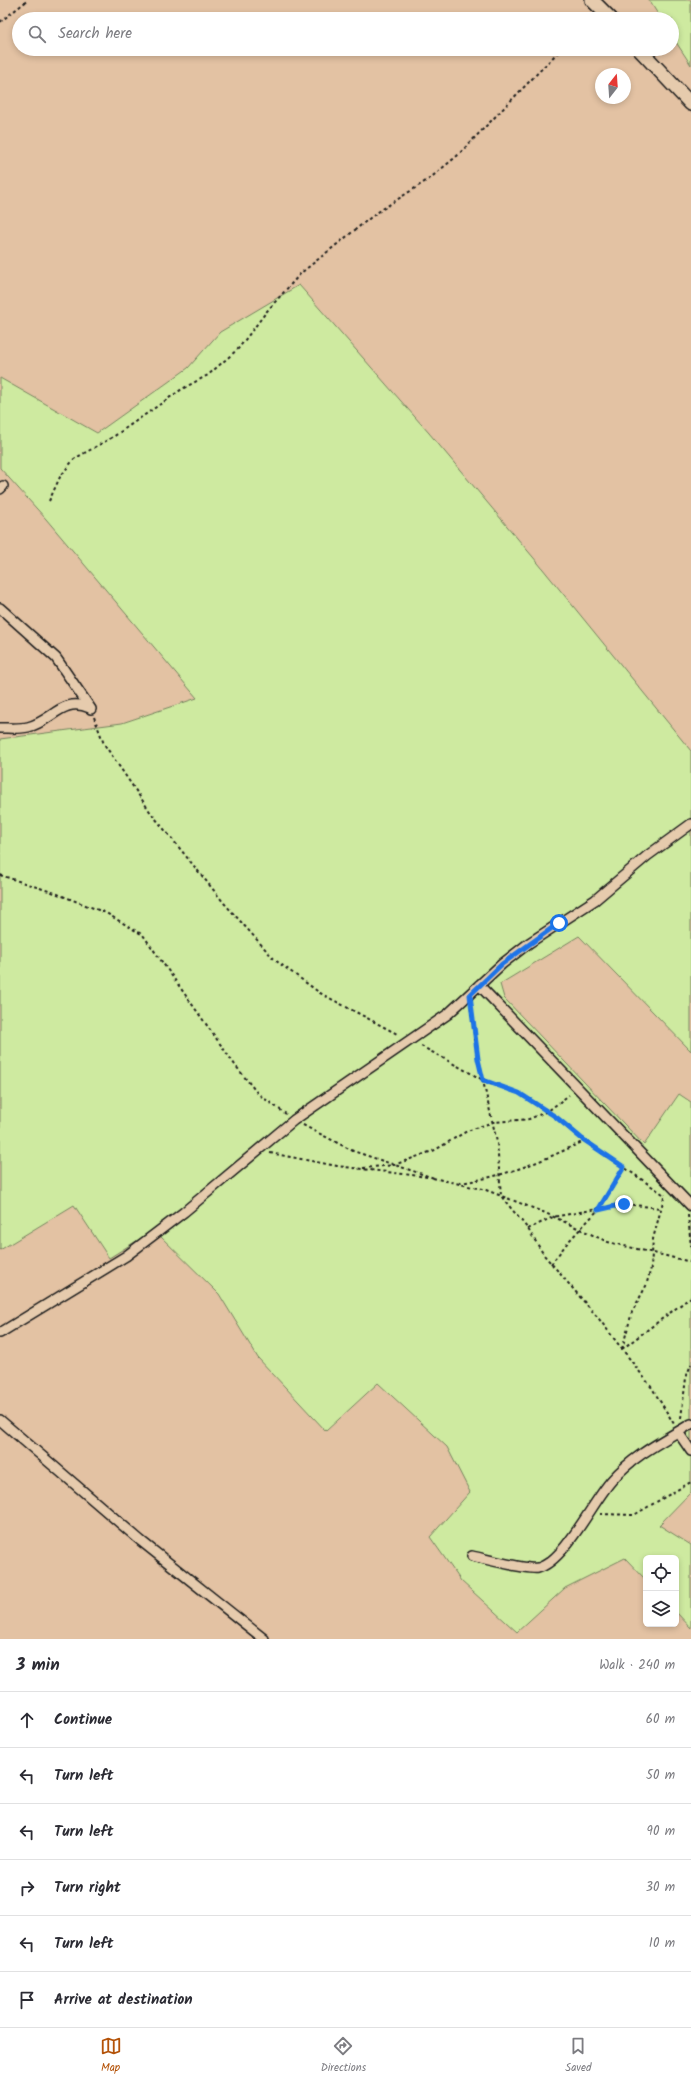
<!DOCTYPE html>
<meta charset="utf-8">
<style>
:root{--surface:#fff;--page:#f2f2f3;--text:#2b2b33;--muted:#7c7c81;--line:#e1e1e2;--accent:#b45309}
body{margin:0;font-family:Kalam,sans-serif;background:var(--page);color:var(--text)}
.controls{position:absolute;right:12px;bottom:12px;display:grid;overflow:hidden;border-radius:6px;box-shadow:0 2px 6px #0003}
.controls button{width:36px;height:36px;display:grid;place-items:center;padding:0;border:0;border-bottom:1px solid var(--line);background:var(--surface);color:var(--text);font:20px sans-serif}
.compass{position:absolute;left:595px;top:68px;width:36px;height:36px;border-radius:50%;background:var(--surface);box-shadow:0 2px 6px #0003;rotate:17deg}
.stop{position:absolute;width:12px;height:12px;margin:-9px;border:3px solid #1a73e8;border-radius:50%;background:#fff}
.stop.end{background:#1a73e8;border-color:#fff;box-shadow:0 1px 4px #0008}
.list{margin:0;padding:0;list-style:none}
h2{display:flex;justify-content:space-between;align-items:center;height:52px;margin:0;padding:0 16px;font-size:17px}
h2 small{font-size:13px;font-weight:400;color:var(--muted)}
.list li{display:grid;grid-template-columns:26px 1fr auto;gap:12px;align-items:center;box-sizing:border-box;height:56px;padding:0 16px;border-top:1px solid var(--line)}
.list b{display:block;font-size:15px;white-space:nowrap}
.list em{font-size:13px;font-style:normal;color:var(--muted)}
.icon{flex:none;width:22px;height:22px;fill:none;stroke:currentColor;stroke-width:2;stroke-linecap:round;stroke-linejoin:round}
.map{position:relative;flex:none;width:691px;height:1639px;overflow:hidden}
.search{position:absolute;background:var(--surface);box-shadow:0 2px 6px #0003;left:12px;right:12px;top:12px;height:44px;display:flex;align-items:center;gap:10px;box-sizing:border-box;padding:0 14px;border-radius:22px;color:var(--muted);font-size:15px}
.sheet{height:388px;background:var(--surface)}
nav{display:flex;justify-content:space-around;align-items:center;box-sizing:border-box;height:56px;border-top:1px solid var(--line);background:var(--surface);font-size:11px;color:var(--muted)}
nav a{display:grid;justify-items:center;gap:2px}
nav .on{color:var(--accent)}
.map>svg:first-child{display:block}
</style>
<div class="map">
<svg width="691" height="1639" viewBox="0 0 691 1639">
<rect width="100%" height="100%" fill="#e3c2a3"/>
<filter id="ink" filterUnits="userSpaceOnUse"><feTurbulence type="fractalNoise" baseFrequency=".025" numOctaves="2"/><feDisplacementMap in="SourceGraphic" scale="8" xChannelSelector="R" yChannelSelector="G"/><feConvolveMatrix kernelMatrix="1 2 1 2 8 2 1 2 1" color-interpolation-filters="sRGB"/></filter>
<g filter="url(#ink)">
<path fill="#ceeaa0" stroke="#75835e" d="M649 0H691V65L672 36V19H661Z
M299 285 429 433 538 563 691 751V1051L579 936 500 984 504 998 644 1145 679 1094 691 1102V1492L659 1525 691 1545V1628L676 1612V1558H646V1580L625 1558 565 1588 517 1632 461 1581 430 1537 470 1492 447 1447 378 1383 326 1431 258 1358 219 1294 154 1230 109 1258 74 1205 0 1250V739L122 723 197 698 46 519 0 468V378L97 433 188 368 220 332Z"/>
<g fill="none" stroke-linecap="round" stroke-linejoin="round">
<g stroke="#1c1c1c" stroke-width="12">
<path id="street" d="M0 489 3 486
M0 608 56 658 91 709
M0 728C9 728 19 729 28 727 53 721 62 696 90 708
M479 985 691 1206
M0 1333 126 1256 184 1212 294 1120 448 1014 502 964 529 943 595 900 647 856 691 824
M0 1420 141 1541 264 1639
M678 1432 691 1451
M472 1556C486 1559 527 1570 538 1568 565 1561 593 1501 612 1480 634 1455 663 1441 691 1424"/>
</g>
<g stroke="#1c1c1c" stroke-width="16">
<path id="secondary" d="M592 0 611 19
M639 49 691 104"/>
</g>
<path stroke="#1c1c1c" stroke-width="2" stroke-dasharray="3 3" stroke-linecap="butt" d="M0 22 28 0
M49 501 60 477 74 459 113 437 182 389 208 375 238 349 267 311 301 273 375 214 429 179 457 156 561 49
M94 717 104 744 151 813 224 903 275 960 320 993 399 1035
M0 875 55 893 106 913 143 935 235 1065 258 1094 286 1114
M471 1008 478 1059 497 1142 501 1196 528 1229 544 1255 599 1319 652 1388 674 1424
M421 1046 483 1080 519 1093 556 1117 581 1138 663 1194
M303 1125 353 1151 434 1178
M270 1153 337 1166 428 1177
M363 1168 394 1165 435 1150 467 1131 493 1122 529 1119 548 1111 569 1095
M433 1178 486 1190 543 1212 608 1242 691 1262
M459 1183C504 1177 543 1161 584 1141
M688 1215 691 1247
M528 1229 553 1217 625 1204 660 1208
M551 1264 568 1242 598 1210 624 1167
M622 1349 632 1312 646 1286 651 1268 653 1239 665 1194
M622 1349 691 1297
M681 1418 686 1378 691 1364
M600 1514 634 1515 691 1482"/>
<use href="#street" stroke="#e6cbad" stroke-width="9"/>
<use href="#secondary" stroke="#e6cbad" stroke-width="13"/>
</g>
</g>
<g fill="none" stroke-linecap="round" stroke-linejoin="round" filter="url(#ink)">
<path stroke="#1a73e8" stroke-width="5" d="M559 923 502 964 470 995 478 1059 483 1080 519 1093 556 1117 581 1138 624 1167 598 1210 624 1204"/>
</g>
</svg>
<div class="controls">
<button><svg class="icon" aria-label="locate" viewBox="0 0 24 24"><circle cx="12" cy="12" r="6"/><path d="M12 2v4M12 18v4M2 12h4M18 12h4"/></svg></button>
<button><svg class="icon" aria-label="layers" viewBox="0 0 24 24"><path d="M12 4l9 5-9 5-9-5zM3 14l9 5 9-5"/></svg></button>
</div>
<svg class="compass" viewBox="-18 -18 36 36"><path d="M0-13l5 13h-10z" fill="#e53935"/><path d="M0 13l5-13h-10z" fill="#7c7c81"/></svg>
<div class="stop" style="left:559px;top:923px"></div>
<div class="stop end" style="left:624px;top:1204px"></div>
<div class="search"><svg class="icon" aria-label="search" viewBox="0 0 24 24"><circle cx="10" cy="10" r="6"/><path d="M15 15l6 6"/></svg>Search here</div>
</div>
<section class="sheet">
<h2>3 min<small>Walk · 240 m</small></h2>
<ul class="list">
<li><svg class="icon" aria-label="ahead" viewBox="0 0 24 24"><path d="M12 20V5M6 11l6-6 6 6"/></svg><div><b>Continue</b></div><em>60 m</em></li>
<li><svg class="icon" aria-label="left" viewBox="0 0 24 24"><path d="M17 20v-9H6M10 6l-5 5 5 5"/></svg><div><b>Turn left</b></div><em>50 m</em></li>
<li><svg class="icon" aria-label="left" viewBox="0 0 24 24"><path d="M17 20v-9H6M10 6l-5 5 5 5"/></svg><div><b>Turn left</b></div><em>90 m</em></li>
<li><svg class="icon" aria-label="right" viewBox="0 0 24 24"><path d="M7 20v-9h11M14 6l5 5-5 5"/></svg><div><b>Turn right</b></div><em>30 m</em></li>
<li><svg class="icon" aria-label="left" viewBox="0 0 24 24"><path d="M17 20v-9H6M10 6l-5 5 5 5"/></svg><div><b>Turn left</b></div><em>10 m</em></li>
<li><svg class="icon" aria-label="arrive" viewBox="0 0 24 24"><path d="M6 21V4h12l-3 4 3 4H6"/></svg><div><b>Arrive at destination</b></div></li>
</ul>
</section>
<nav>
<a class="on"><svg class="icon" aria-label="map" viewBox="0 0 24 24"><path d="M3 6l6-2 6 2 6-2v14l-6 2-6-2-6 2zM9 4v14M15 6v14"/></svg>Map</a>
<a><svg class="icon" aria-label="directions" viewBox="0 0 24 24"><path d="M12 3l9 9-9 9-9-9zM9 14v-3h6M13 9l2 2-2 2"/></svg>Directions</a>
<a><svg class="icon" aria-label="saved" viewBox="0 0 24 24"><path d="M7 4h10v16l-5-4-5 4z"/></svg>Saved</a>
</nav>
